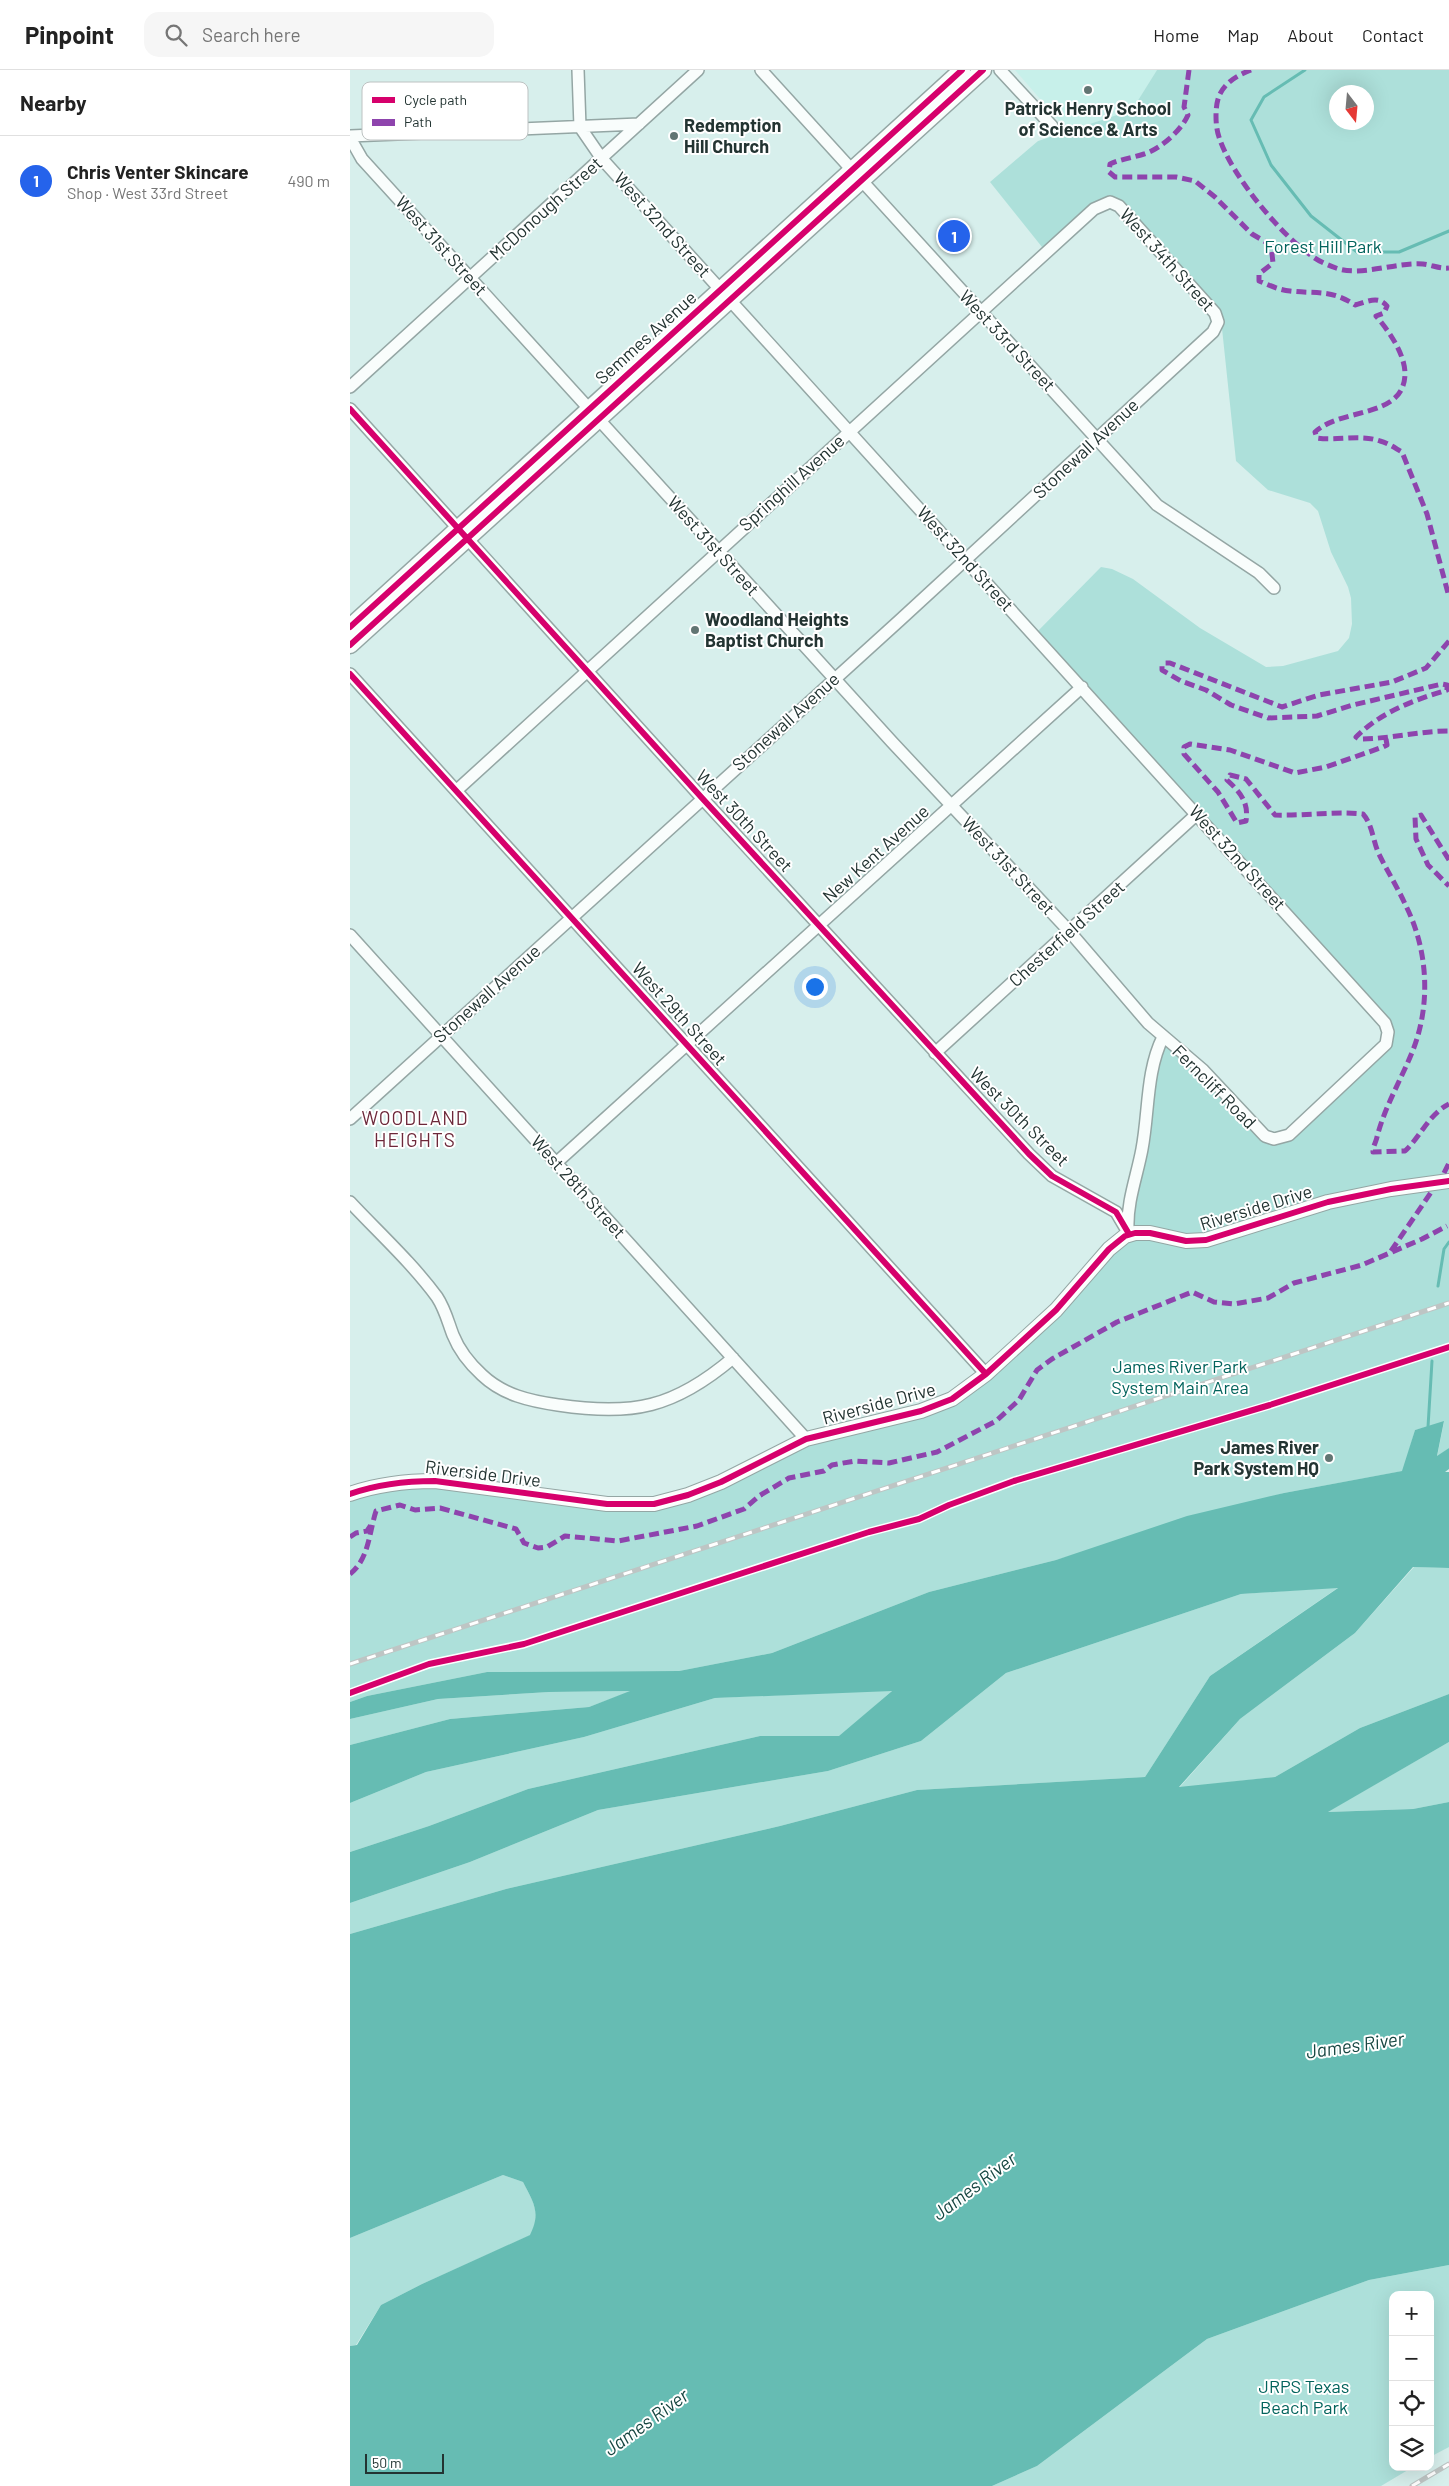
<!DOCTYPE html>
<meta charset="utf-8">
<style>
:root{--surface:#fff;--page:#f6f6f6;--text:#222;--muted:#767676;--line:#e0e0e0;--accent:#2563eb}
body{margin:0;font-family:Barlow,sans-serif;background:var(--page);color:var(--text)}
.controls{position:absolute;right:15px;bottom:15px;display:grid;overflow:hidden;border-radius:10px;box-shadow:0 5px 20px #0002}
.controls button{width:45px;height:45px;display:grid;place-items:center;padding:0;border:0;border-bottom:1px solid var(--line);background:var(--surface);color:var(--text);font:25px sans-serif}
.compass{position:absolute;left:979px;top:15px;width:45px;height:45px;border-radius:50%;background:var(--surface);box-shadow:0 5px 20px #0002;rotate:164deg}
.scale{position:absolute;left:15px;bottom:12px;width:79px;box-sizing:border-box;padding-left:5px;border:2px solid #233432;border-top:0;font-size:14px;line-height:18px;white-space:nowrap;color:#233432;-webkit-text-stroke:4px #fff;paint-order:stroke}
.you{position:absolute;left:464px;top:916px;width:18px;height:18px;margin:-12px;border:4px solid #fff;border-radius:50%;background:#1a73e8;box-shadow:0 0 0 8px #1a73e833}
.badge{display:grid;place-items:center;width:32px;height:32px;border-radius:50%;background:var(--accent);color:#fff;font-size:16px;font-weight:700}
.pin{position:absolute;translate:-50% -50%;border:2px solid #fff;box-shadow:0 1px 5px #0006}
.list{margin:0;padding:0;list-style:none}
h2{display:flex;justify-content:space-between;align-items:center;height:65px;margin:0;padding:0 20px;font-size:21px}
h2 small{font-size:16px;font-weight:400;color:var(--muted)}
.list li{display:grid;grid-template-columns:32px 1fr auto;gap:15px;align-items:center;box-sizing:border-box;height:90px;padding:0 20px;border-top:1px solid var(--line)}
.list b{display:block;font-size:19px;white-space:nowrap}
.list p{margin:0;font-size:16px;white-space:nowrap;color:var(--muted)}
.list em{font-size:16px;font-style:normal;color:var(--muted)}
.icon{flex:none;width:28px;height:28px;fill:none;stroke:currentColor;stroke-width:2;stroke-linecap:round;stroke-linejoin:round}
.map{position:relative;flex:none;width:1099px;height:2416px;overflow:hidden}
header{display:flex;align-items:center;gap:30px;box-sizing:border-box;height:70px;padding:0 25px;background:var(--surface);border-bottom:1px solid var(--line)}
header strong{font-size:24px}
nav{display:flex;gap:28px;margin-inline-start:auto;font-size:18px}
.search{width:350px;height:45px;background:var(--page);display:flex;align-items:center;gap:12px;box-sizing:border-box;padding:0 18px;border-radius:15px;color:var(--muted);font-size:19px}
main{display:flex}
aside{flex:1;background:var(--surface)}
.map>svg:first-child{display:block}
</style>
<header>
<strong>Pinpoint</strong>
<div class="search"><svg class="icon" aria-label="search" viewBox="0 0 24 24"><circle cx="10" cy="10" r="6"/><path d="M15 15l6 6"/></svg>Search here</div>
<nav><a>Home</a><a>Map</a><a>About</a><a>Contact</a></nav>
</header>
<main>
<aside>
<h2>Nearby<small></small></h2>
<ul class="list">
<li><span class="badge">1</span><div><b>Chris Venter Skincare</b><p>Shop · West 33rd Street</p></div><em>490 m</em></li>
</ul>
</aside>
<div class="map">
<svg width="1099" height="2416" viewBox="0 0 1099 2416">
<rect width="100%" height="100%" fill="#d7efec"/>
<path fill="#c7f0ea" d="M665 0H807L782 40 718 61Z"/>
<path fill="#ade0da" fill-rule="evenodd" d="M807 0H1099V1378L1087 1387 1094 1352 1065 1360 1053 1401 934 1423 706 1490 579 1522 422 1583 329 1601 137 1602 17 1626 0 1632V1424L36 1414 304 1434 430 1380 612 1323 769 1170 813 967 911 1064 929 1069 1034 975 1038 962 685 564 751 497 762 499 783 509 850 558 916 597 933 596 988 581 999 568 1002 554 1001 528 998 517 981 482 968 441 960 433 918 420 886 391 871 249 761 133 696 182 640 112 688 71 782 40ZM986 22H1016V52H986Z
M1064 1497 1099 1498V1624L1010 1658 925 1707 829 1718 890 1649 1005 1563Z
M989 1517 860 1606 795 1707 567 1720 430 1756 156 1819 0 1864V1833L120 1792 248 1740 478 1701 571 1671 656 1603 891 1524Z
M543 1620 489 1667 410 1666 178 1719 79 1756 0 1782V1733L76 1702 234 1667 365 1628Z
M282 1621 239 1637 100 1649 0 1675V1649L88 1629 199 1622Z
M1099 1672V1732L1063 1739 977 1742Z
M153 2105 173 2112C184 2133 191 2143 181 2165L72 2214 31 2235 6 2275 0 2276V2168Z
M1099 2195V2377L1080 2387V2225H1043V2397H1063L1031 2416H642L687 2396 857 2269 1019 2210Z"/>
<path fill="#66bcb3" d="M1094 1351 1087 1386 1099 1378V1399L1095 1402H1099V1498L1063 1497 1005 1563 890 1649 829 1717 925 1707 1010 1658 1099 1624V1672L978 1742 1063 1739 1099 1732V2195L1019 2210 857 2269 687 2396 642 2416H0V2276L7 2275 31 2235 72 2214 180 2165C191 2143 184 2133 173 2112L153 2105 0 2168V1864L156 1819 430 1756 567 1720 795 1707 860 1606 988 1518 891 1524 656 1603 571 1671 478 1701 248 1740 120 1792 0 1833V1782L79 1756 178 1719 410 1666H489L542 1621 365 1628 234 1667 76 1702 0 1733V1675L100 1649 239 1637 280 1621 199 1622 88 1629 0 1649V1632L17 1626 137 1602 329 1601 422 1583 579 1522 706 1490 837 1446 934 1423 1052 1401 1065 1360Z"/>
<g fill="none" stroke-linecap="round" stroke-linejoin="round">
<path stroke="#66bcb3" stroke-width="3" d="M955 0 914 27 901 50 921 95 961 146 1007 182H1049L1099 161
M1088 1216 1094 1179 1099 1172
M1078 1357 1082 1291"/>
<g stroke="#94a6a4" stroke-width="14">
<path id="minor" d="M411 0 807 435 909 503 924 518
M650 0 702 56
M0 66 289 54
M0 68 12 89 542 672 720 862 798 953 853 1000 915 1066 924 1069 939 1065 1036 974 1038 962 1035 953 252 89 230 57 228 0
M0 317 348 0
M0 339 352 728 679 1084 702 1106 766 1142 779 1164
M0 604 636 1304
M0 865 456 1369
M585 983 847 744
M0 1049 550 550 863 262 868 252 865 243 769 136 760 132 744 139 107 720
M206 1093 732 617
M0 1132C29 1163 62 1193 87 1227 95 1239 98 1252 103 1265 109 1280 120 1294 132 1305 153 1325 180 1331 208 1335 283 1346 324 1338 383 1288
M778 1158C777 1131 787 1106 792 1079 799 1042 796 1001 813 967"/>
</g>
<g stroke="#94a6a4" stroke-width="16">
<path id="tertiary" d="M0 1424C28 1414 55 1411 85 1411L257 1434H304L338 1425 371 1412 456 1369 571 1341 602 1329 636 1304 706 1240 759 1179 775 1166 785 1163H800L836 1171 856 1170 978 1132 1041 1119 1099 1111"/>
</g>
<g stroke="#94a6a4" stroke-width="19">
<path id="primary" d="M0 557 612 0
M0 575 633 0"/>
</g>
<use href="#minor" stroke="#f9fdfc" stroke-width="11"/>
<use href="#tertiary" stroke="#f9fdfc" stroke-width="14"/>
<use href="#primary" stroke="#f9fdfc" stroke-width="16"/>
<g stroke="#bec5c4" stroke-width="5">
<path id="rail" d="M0 1594 1099 1233
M1062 2416 1099 2394"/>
</g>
<use href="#rail" stroke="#fff" stroke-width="3" stroke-dasharray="9" stroke-linecap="butt"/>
<path stroke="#8e44ad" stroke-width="5" stroke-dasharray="10 5" stroke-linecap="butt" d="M839 0 834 37 838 45C831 61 810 79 794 84 782 88 771 89 760 94L759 102 765 107H826L845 111 865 127 902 164 921 175 923 193 909 204V211C919 215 929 220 940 221 966 224 981 219 1005 235 1017 232 1028 225 1037 236L1034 243 1026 246C1039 261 1055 284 1055 304 1054 349 992 337 965 362L967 368C987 371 1010 364 1030 371 1038 373 1045 378 1052 382L1077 444 1099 527
M901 0C888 5 875 12 869 26 865 36 865 56 869 67 880 103 930 165 962 186 968 191 978 195 986 198 1011 207 1045 192 1073 194 1082 195 1090 199 1099 198
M1099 571 1076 598 1042 612 969 625 932 637 820 593H815L812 596V600L831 611 856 620 881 635 918 648 967 646 1003 635 1092 614 1097 615V620C1064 630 1031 642 1006 667L1009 669C1040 669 1069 661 1099 661
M1036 669 1037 675 1033 677 976 697 945 703 880 680 840 674 834 677V684L868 722 887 753 896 751C899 732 890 722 877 710L880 705 896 709 925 745C955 746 983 741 1013 744 1022 754 1023 770 1028 782 1037 801 1048 818 1056 836 1078 880 1081 934 1063 980 1051 1010 1035 1036 1027 1067 1026 1072 1023 1076 1023 1082L1055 1081C1071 1066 1079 1044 1099 1034
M1099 790 1071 745 1065 747 1066 769 1078 795 1099 816
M1094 1103 1099 1093
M1041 1181 1082 1121
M0 1467 6 1463 17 1461 21 1455
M0 1504C19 1489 19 1463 26 1441L50 1435 65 1440 90 1438 166 1459 174 1473 188 1478 197 1477 215 1466 268 1471 347 1456 394 1439 409 1426 439 1408 474 1401 482 1395 505 1391 539 1393 587 1382 646 1351 669 1330 687 1300 702 1289 767 1252 842 1222 864 1232 884 1234 918 1228 944 1213 1012 1195 1072 1169 1097 1156"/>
<g stroke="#fff" stroke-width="9">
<path id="cycleway" d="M0 339 352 728 679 1084 702 1106 766 1142 779 1164
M0 557 612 0
M0 575 633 0
M0 604 636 1304
M0 1424C28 1414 55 1411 85 1411L257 1434H304L338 1425 371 1412 456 1369 571 1341 602 1329 636 1304 706 1240 759 1179 775 1166 785 1163H800L836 1171 856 1170 978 1132 1041 1119 1099 1111
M0 1623 79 1594 174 1574 519 1462 569 1449 599 1435 664 1411 920 1335 1099 1277"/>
</g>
<use href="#cycleway" stroke="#d6006c" stroke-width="6"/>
</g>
<g fill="#627573" stroke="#fff" stroke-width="2">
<circle cx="738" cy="20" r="5"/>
<circle cx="324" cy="66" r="5"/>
<circle cx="345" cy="560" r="5"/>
<circle cx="979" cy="1388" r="5"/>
</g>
<g text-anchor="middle" stroke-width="4" stroke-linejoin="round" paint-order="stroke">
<g font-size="18" font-weight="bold" fill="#233432" stroke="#fff" text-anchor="start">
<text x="738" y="45" text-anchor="middle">Patrick Henry School<tspan x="738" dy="21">of Science &amp; Arts</tspan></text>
<text x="334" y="62">Redemption<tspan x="334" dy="21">Hill Church</tspan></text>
<text x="355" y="556">Woodland Heights<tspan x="355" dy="21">Baptist Church</tspan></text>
<text x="969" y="1384" text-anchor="end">James River<tspan x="969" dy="21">Park System HQ</tspan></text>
</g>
<g font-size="18" fill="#233432" stroke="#fff">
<text transform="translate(196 139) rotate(-42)" y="6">McDonough Street</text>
<text transform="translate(312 155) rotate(48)" y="6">West 32nd Street</text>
<text transform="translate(91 176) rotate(48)" y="6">West 31st Street</text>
<text transform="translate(817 190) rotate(48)" y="6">West 34th Street</text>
<text transform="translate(296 268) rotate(-42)" y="6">Semmes Avenue</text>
<text transform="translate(657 271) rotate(47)" y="6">West 33rd Street</text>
<text transform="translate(736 379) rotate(-43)" y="6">Stonewall Avenue</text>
<text transform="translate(442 413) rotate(-42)" y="6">Springhill Avenue</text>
<text transform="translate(363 476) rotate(48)" y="6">West 31st Street</text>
<text transform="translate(615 489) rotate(48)" y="6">West 32nd Street</text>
<text transform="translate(436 652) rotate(-42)" y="6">Stonewall Avenue</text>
<text transform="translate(394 751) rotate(47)" y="6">West 30th Street</text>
<text transform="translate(526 784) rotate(-42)" y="6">New Kent Avenue</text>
<text transform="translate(887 788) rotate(48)" y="6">West 32nd Street</text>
<text transform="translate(658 796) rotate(47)" y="6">West 31st Street</text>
<text transform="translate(717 864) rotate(-42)" y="6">Chesterfield Street</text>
<text transform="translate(137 924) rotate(-42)" y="6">Stonewall Avenue</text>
<text transform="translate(329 944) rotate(48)" y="6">West 29th Street</text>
<text transform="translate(864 1017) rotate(45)" y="6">Ferncliff Road</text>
<text transform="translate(669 1047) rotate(45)" y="6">West 30th Street</text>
<text transform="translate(228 1117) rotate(48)" y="6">West 28th Street</text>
<text transform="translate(906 1138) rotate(-17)" y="6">Riverside Drive</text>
<text transform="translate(529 1334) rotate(-15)" y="6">Riverside Drive</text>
<text transform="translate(133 1404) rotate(7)" y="6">Riverside Drive</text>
</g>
<g font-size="18" fill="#02635c" stroke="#fff">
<text x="973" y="183">Forest Hill Park</text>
<text x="830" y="1303">James River Park<tspan x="830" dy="21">System Main Area</tspan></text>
<text x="954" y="2323">JRPS Texas<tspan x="954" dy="21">Beach Park</tspan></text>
</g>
<g font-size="19" letter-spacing="1" fill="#6d283a" stroke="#fff">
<text x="65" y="1055">WOODLAND<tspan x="65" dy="22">HEIGHTS</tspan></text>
</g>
<g font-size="19" font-style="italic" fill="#164641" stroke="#fff">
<text transform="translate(1005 1975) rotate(-8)" y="7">James River</text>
<text transform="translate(624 2116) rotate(-37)" y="7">James River</text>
<text transform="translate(296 2352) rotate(-36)" y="7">James River</text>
</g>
</g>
<rect x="12" y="12" width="166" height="58" rx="8" fill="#fff" stroke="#bdc2c2" stroke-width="1"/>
<rect x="22" y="27" width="23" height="6" fill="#d6006c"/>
<rect x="22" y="49" width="23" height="7" fill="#8e44ad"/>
<g font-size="14" fill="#233432">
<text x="54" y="35">Cycle path</text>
<text x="54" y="57">Path</text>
</g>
</svg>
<div class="controls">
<button>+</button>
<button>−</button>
<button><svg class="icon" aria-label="locate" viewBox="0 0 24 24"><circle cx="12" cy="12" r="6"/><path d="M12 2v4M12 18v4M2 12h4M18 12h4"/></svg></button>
<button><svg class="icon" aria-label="layers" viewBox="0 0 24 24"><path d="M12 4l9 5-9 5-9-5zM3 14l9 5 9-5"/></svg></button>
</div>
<svg class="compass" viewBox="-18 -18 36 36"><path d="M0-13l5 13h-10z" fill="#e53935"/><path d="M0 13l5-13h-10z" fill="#767676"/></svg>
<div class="scale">50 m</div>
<div class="you"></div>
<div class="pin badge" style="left:604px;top:166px">1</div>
</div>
</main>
